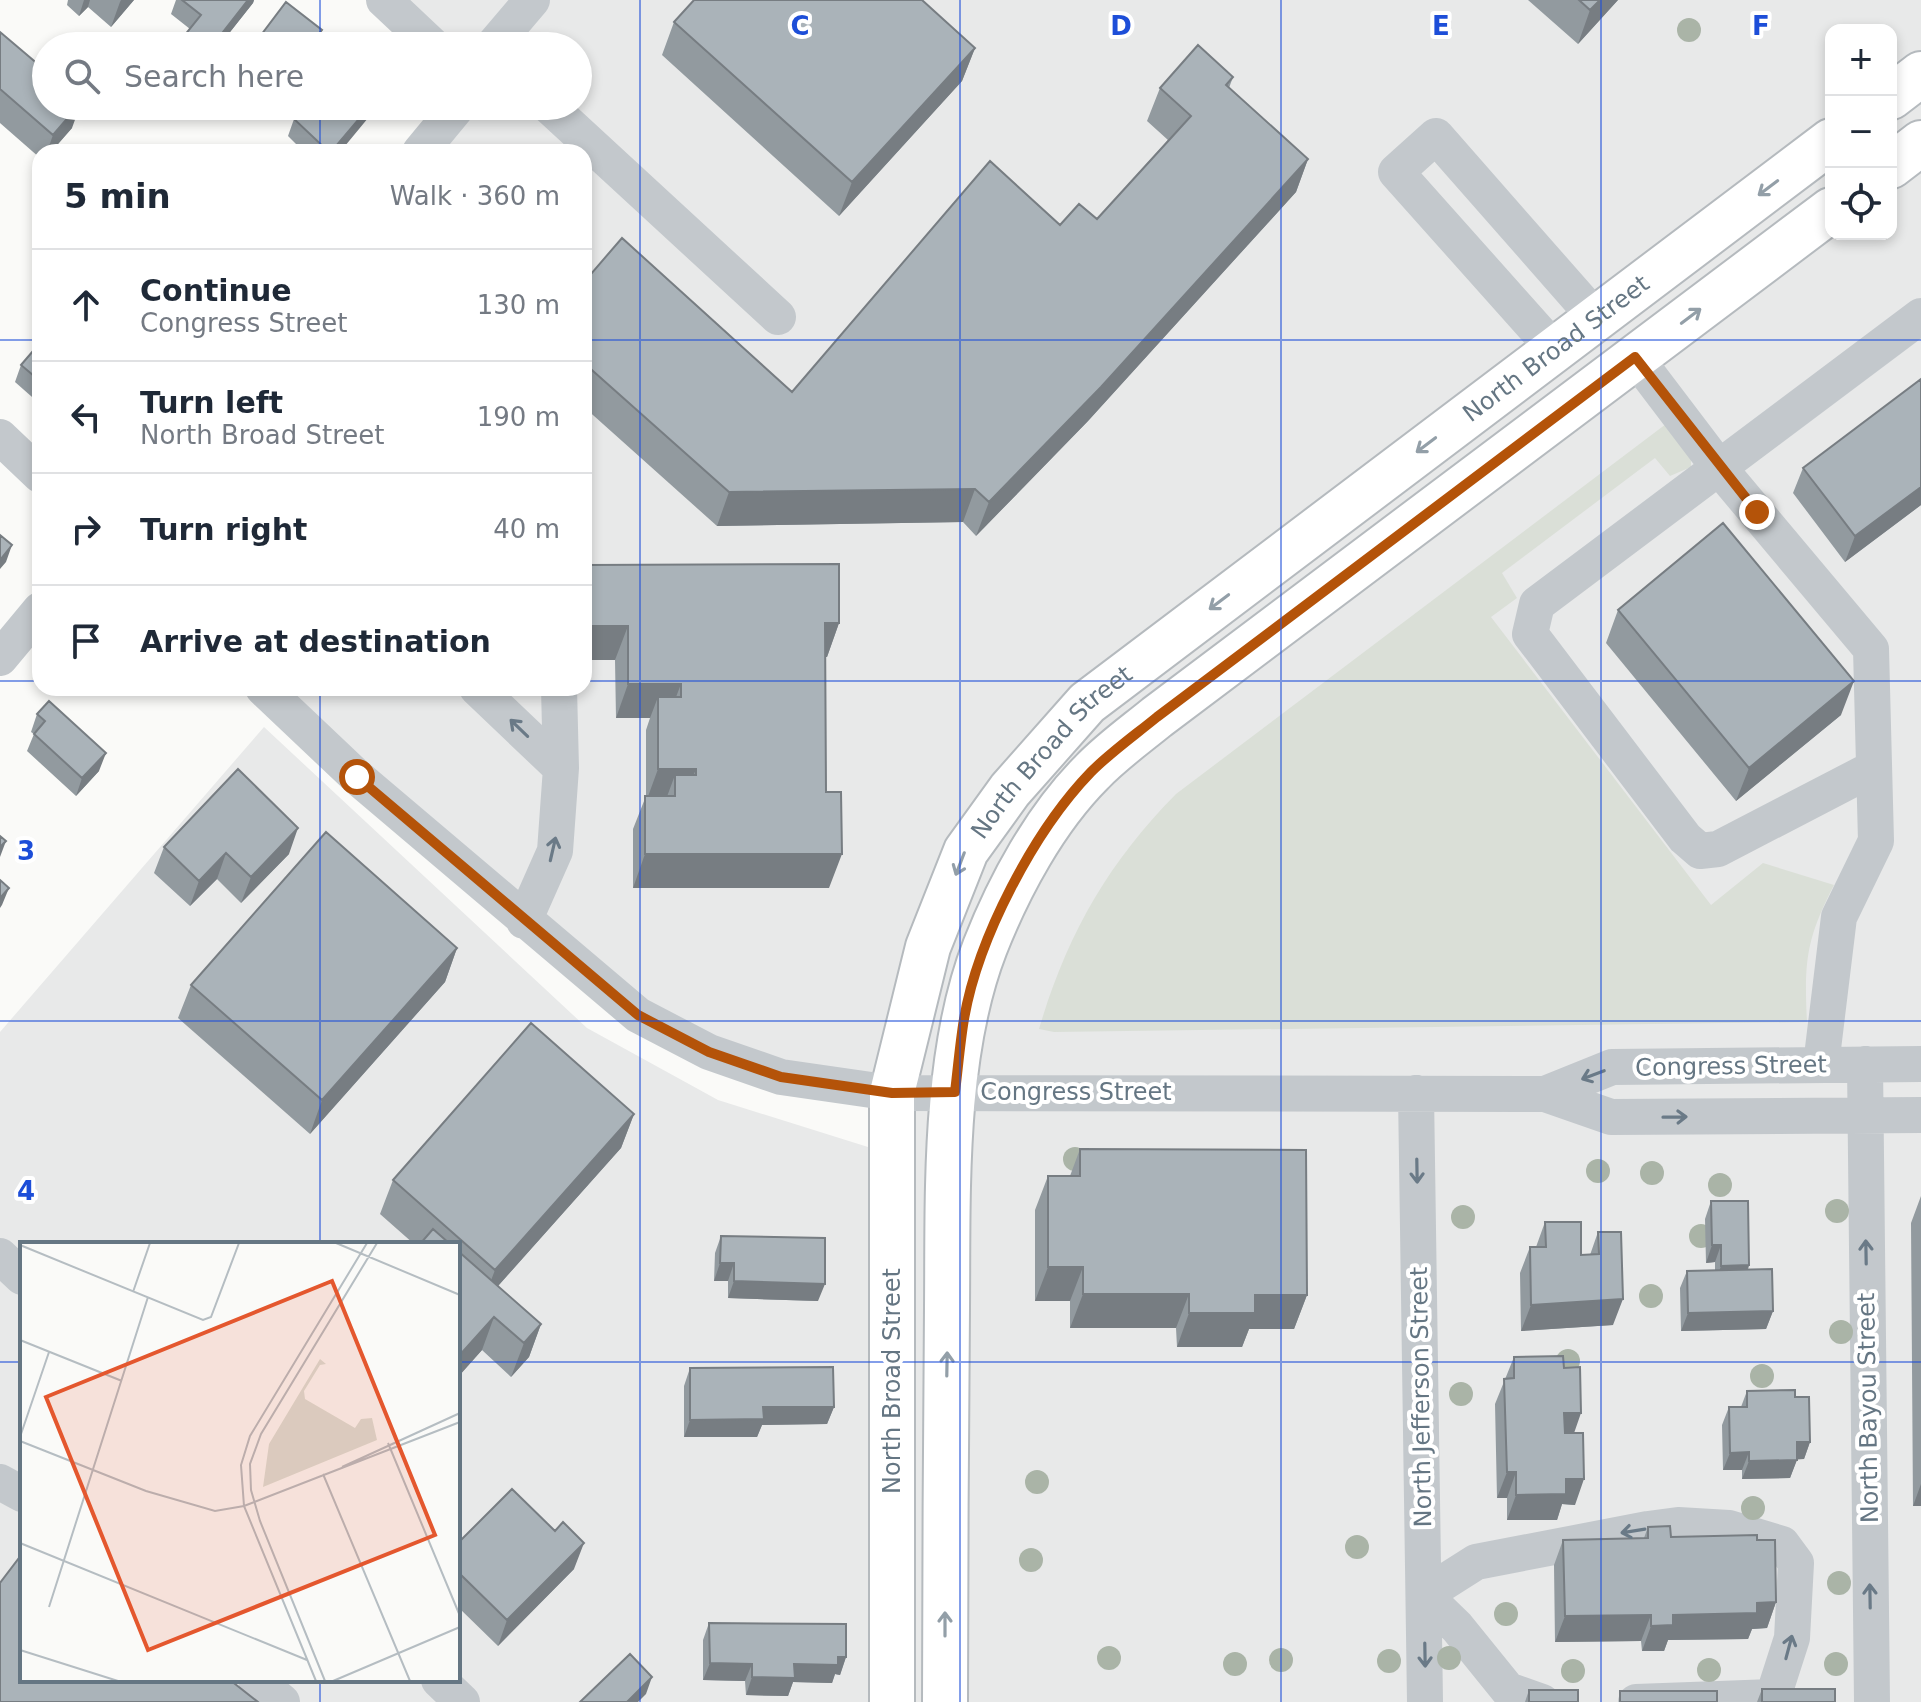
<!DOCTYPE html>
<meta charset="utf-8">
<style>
:root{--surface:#fff;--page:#f6f6f7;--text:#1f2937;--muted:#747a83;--line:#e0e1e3}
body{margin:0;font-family:"DejaVu Sans",sans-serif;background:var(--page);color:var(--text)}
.controls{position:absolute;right:24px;top:24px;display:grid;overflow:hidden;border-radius:16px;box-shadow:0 4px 12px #0003}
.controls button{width:72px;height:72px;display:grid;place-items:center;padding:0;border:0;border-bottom:2px solid var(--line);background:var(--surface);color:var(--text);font:40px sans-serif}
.stop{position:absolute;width:24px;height:24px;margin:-18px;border:6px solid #b45309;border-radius:50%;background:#fff}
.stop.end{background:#b45309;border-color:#fff;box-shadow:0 2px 8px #0008}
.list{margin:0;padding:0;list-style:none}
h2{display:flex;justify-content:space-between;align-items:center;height:104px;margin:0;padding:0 32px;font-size:34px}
h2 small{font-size:26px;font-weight:400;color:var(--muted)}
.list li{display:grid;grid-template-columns:52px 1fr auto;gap:24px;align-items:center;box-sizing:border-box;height:112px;padding:0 32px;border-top:2px solid var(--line)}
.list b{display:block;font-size:30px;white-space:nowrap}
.list p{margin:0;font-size:26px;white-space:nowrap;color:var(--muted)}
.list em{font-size:26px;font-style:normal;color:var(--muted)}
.icon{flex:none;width:44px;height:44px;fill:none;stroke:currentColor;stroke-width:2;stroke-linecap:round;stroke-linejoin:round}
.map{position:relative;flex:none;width:1921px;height:1702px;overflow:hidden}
.search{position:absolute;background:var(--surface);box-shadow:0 4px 12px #0003;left:32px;top:32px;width:560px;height:88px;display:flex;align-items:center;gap:20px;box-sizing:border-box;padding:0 28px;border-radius:44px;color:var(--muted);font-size:30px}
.panel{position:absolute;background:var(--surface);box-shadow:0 4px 12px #0003;left:32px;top:144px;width:560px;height:552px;border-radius:24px}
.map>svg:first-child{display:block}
</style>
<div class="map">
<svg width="1921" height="1702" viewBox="0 0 1921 1702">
<rect width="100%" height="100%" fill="#fafaf8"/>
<path fill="#e8e9e9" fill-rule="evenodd" d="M384 0H1921V1702H0V1032L264 727 587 1028 718 1100 868 1147 876 1091 709 1052 263 688H584V152H420L458 106H578V46H433ZM1831 30H1891V234H1831ZM22 1244H458V1680H22Z"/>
<path fill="#dadfd7" d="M1666 424 1691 458V467L1670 476 1655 458 1502 573 1517 598 1491 617 1711 905 1763 863 1834 885C1806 939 1804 962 1807 1022L1054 1032 1039 1029C1067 935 1107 864 1176 794Z"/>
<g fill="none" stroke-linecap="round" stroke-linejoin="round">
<g stroke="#b5babe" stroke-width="48">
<g id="major">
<path d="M1891 97 1921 74"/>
<path d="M1891 166 1921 143"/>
<path id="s1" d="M892 1702V1093L928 947 966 851 1010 790 1087 703 1831 141"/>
<path d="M945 1702C945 1571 946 1439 947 1308 948 1193 943 1055 985 947 1009 886 1045 819 1092 772 1111 752 1135 735 1157 717L1831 210"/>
</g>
</g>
<path stroke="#c3c8cc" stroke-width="36" d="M384 0 433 46
M493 46 532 0
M549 106 778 317
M420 152 458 106
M1553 348 1396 172 1436 136 1595 317
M1635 357 1720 469 1871 649 1876 841 1839 917 1821 1065
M0 437 40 475
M0 658 40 610
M263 688 357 777 638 1015 709 1052 781 1077 892 1093 1545 1094 1611 1117 1921 1115
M477 688 561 768
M1874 768 1718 849 1700 851 1685 838 1530 634 1537 604 1921 316
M524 921 555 851 561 768 559 688
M1865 1064 1872 1702
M1416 1093 1425 1702
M1545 1094 1612 1067 1921 1064
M0 1256 22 1277
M0 1482 22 1494
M256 1680 282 1702
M439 1680 462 1702
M1542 1702 1508 1690 1457 1627 1424 1595 1476 1562 1648 1529 1678 1525 1729 1528 1782 1544 1796 1563 1792 1638 1773 1697 1636 1702"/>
<use href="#major" stroke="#fff" stroke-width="44"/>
</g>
<g fill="#aab4a7">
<circle cx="1689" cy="30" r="12"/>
<circle cx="1075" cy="1159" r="12"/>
<circle cx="1598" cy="1171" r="12"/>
<circle cx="1652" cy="1173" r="12"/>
<circle cx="1720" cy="1185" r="12"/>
<circle cx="1837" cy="1211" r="12"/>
<circle cx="1463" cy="1217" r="12"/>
<circle cx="1701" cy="1236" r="12"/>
<circle cx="1651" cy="1296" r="12"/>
<circle cx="1841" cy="1332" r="12"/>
<circle cx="1568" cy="1361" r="12"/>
<circle cx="1762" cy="1376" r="12"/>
<circle cx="1461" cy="1394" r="12"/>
<circle cx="1037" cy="1482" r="12"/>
<circle cx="1753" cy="1508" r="12"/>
<circle cx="1357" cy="1547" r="12"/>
<circle cx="1031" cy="1560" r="12"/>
<circle cx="1839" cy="1583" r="12"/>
<circle cx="1506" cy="1614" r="12"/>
<circle cx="1109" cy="1658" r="12"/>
<circle cx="1449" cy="1658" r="12"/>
<circle cx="1281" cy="1660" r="12"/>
<circle cx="1389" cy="1661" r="12"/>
<circle cx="1235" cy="1664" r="12"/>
<circle cx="1836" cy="1664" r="12"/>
<circle cx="1709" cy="1670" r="12"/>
<circle cx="1573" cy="1671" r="12"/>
</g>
<path fill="#929a9f" d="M68 0H134L111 27 88 7 79 16 67 5Z
M176 0H254L253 3 219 46H178L180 41 190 29 171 14Z
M1528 0H1618L1578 44Z
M674 22 975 48 962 81 839 216 662 55Z
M0 32 72 128 51 152H40V158L0 123Z
M1233 77 1229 88 1308 159 1296 192 1088 421 976 536 963 522 717 526 584 407V282L792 392 1060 225 1097 219 1168 140 1147 121 1160 88Z
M243 106H269L259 118Z
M294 119 340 152H304L288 136Z
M40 344V404L15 382 21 365Z
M1921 379V505L1845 562 1793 493 1803 468Z
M586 565 839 623 827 657H825L826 792 829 888H633V829L646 796V730L650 718H616L615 660H584V570Z
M1618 610 1841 715 1736 801 1606 643Z
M37 714 99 771 76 796 27 751 34 734 31 732Z
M164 847 289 854 241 903 217 879 190 906 154 873Z
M457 948 445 982 310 1134 178 1018 191 985Z
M634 1114 621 1148 498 1286 541 1324 529 1357 511 1377 482 1350 458 1377V1244H414L380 1214 393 1180Z
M1080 1149 1307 1295 1294 1329H1249L1242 1347H1177L1176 1328H1070V1301H1035V1210L1048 1176H1070Z
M1921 1196V1506H1913L1911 1223Z
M1711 1201 1749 1265 1748 1270 1773 1311 1766 1329 1681 1331 1680 1288 1687 1271 1715 1270V1262L1706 1263 1705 1219Z
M1545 1222 1581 1255H1590L1598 1232 1613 1325 1521 1331 1520 1273 1530 1247H1536Z
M721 1236 818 1301 728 1298V1281H714L715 1253Z
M1514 1357 1564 1368 1574 1433 1575 1505 1562 1504 1557 1520H1507V1498H1497L1495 1404Z
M690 1368 834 1407 827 1424 762 1425 757 1437H684V1386Z
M1747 1391 1795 1397 1810 1442 1804 1459H1797L1790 1478 1742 1479V1470H1723L1722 1425 1729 1407H1741Z
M1648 1527 1671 1537 1757 1540 1776 1602 1767 1628 1752 1629 1748 1639 1668 1640 1664 1651H1642L1641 1641 1555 1642 1554 1565 1563 1540 1644 1538Z
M458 1543 574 1569 498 1646 458 1607Z
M709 1623 846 1657 840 1675 835 1674 832 1683 793 1682 788 1696 746 1695 745 1681 703 1680V1640Z
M1762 1689 1835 1702H1757Z
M1529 1690 1578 1702H1525Z"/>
<path fill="#777d82" d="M84 0H90L88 7 79 16Z
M121 0H134L111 27 120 2Z
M248 0H254L253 3 219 46H212Z
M1600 0H1618L1578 44 1590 10Z
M322 30 316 46H309Z
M975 48 962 81 839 216 852 182Z
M78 106H80L72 128 51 152H47L53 135Z
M264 106H269L259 118Z
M370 106H378L340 152H331Z
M1308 159 1296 192 1088 421 976 536 989 502Z
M1921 487V505L1845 562 1855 536Z
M975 489 963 522 717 526 729 492Z
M12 545 6 562 0 569V560Z
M825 623H839L827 657H813Z
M586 626H628L615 660H584V631Z
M1854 681 1841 715 1736 801 1749 768Z
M628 684H681L668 718 658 697 650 718H616Z
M106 753 99 771 76 796 82 778Z
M658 769H696L683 802 675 775 665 802H646Z
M298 828 289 854 241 903 251 877Z
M6 841 0 857V847Z
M226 853 217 879 190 906 199 881Z
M645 854H842L829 888H633Z
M9 888 2 905 0 908V898Z
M457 948 445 982 310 1134 322 1100Z
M634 1114 621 1148 482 1304 495 1270Z
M1712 1245H1721L1715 1262 1706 1263Z
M720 1263H734L728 1281H714Z
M1749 1265 1743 1283H1715L1721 1266Z
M1048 1267H1083L1070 1301H1035Z
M734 1281 825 1284 818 1301 728 1298Z
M1083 1294H1189L1176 1328H1070Z
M1255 1295H1307L1294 1329H1249L1242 1347H1177L1189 1313Z
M1623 1299 1613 1325 1521 1331 1531 1305Z
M1773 1311 1766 1329 1681 1331 1688 1313Z
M494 1317 482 1350 458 1377V1357Z
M541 1324 529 1357 511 1377 524 1343Z
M763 1407H834L827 1424 762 1425 757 1437H684L690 1420Z
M1564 1413H1581L1572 1439H1555Z
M1797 1442H1810L1804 1459 1790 1460Z
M1749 1452 1742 1470H1723L1730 1453Z
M1797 1460 1790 1478 1742 1479 1749 1461Z
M1507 1472H1516L1507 1498H1497Z
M1566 1479H1584L1575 1505 1562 1504 1557 1520H1507L1516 1495Z
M1921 1484V1506H1913Z
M584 1543 574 1569 498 1646 507 1620Z
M1776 1602 1767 1628 1752 1629 1748 1639 1668 1640 1664 1651H1642L1651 1626 1673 1615 1757 1603Z
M1651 1615 1641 1641 1555 1642 1565 1616Z
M838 1657H846L840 1675 835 1674 832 1683 793 1682 788 1696 746 1695 752 1677 794 1664Z
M710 1663 752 1664 745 1681 703 1680Z
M652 1677 646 1694 638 1702H627Z"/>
<path fill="#aab3b9" stroke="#777d82" stroke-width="2" d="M182 0H248L212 46H187L180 41 201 15Z
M694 0H922L975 48 852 182 674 22Z
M1579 0H1600L1590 10Z
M286 2 322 30 309 46H244L253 34 258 39Z
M0 32 46 71V106H78L53 135 0 89Z
M1198 45 1233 77 1226 85 1308 159 1101 387 989 502 975 489 729 492 584 363V282L622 238 792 392 990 161 1060 225 1079 204 1097 219 1191 116 1160 88Z
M304 106H370L331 152H329L294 119Z
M39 344H40V381L21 365Z
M1921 379V487L1855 536 1803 468Z
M1723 523 1854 681 1749 768 1618 610Z
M0 535 12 545 0 560Z
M839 564V623H825L826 792H841L842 854H645V796H675V775H696V769H658V697H681V684H628V626H586V565Z
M49 701 106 753 82 778 34 734 45 721 37 714Z
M238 769 298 828 251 877 226 853 199 881 164 847Z
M326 832 457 948 322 1100 191 985Z
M0 836 6 841 0 847Z
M0 880 9 888 0 898Z
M531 1023 634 1114 495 1270 393 1180Z
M1080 1149 1306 1150 1307 1295H1255V1313H1189V1294H1083V1267H1048V1176H1080Z
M1711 1201H1748L1749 1265 1721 1266V1245H1712Z
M1545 1222H1581V1255L1599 1254 1598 1232H1621L1623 1299 1531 1305 1530 1247H1546Z
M433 1229 450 1244H420Z
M721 1236 825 1238V1284L734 1281V1263H720Z
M458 1251 541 1324 524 1343 494 1317 458 1357Z
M1772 1269 1773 1311 1688 1313 1687 1271Z
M1563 1356 1564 1368 1580 1367 1581 1413H1564L1565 1433H1583L1584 1479H1566V1494L1516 1495V1472H1507L1504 1379 1514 1378V1357Z
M833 1367 834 1407H763L764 1419 690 1420V1368Z
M1795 1390V1397H1809L1810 1442H1797V1460L1749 1461V1452L1730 1453 1729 1407H1747V1391Z
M512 1489 555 1531 563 1522 584 1543 507 1620 458 1572V1543Z
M1670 1526 1671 1537 1757 1535V1540H1775L1776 1602 1757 1603V1613L1673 1615V1625L1651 1626V1615L1565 1616 1563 1540 1648 1538V1527Z
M22 1554V1680H230L258 1702H0V1583Z
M709 1623 846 1624V1657H838V1665L794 1664 795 1678 752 1677V1664L710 1663Z
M630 1654 652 1677 627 1702H580Z
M1762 1689H1835V1702H1762Z
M1529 1690H1578V1702H1529Z
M1620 1691H1717V1702H1620Z"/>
<defs><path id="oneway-shaft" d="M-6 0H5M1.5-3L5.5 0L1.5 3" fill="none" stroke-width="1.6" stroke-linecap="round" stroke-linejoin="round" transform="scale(2)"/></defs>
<g stroke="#939fa8">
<use href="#oneway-shaft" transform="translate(1768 188) rotate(143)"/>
<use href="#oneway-shaft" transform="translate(1691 316) rotate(-37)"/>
<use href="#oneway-shaft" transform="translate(1426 445) rotate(143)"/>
<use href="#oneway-shaft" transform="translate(1219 602) rotate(143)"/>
<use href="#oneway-shaft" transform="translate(960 864) rotate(111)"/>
<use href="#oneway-shaft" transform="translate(947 1364) rotate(-89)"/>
<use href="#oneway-shaft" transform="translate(945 1624) rotate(-90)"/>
</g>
<g stroke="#6a7a87">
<use href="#oneway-shaft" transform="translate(519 728) rotate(-136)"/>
<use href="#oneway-shaft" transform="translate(553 849) rotate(-77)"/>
<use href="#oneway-shaft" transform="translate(1593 1075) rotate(159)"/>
<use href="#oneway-shaft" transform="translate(1675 1117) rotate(-1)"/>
<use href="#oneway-shaft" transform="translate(1417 1171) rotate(89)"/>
<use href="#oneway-shaft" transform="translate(1866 1252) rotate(-91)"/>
<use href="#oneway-shaft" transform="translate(1633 1531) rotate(171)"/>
<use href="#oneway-shaft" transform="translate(1870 1596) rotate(-91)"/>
<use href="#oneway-shaft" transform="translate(1789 1647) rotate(-75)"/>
<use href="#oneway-shaft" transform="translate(1425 1655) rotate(89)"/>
</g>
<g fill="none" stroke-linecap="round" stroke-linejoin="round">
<path stroke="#b45309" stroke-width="10" d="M357 777 638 1015 709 1052 781 1077 892 1093 955 1092C958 1068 960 1043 964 1019 978 938 1034 831 1091 772 1111 752 1135 735 1157 717L1635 357 1757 512"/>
</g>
<path fill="none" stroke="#1d4ed8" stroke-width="2" stroke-opacity="0.55" d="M320 0V46M640 0V1702M960 0V1702M1281 0V1702M1601 0V1702M320 106V152M0 340H40M584 340H1921M0 681H40M584 681H1921M320 688V1244M0 1021H1921M0 1362H22M458 1362H1921M320 1680V1702"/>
<g text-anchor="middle" stroke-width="8" stroke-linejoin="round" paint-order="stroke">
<g font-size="24" fill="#657683" stroke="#fff">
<text dy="8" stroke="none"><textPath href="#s1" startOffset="1642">North Broad Street</textPath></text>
<text dy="8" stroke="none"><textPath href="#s1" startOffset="994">North Broad Street</textPath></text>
<text transform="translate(1731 1066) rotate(-1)" y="8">Congress Street</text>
<text x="1076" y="1100">Congress Street</text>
<text transform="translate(892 1381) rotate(-90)" y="8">North Broad Street</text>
<text transform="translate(1421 1397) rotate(-91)" y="8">North Jefferson Street</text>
<text transform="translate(1868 1408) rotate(-91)" y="8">North Bayou Street</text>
</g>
</g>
<g transform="translate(20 1242)">
<rect width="440" height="440" fill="#fafaf8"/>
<path d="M300 117 306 122 300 123 284 149 285 157 335 186 341 177 352 176 357 198 243 245 249 202Z" fill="#dadfd7"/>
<path fill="none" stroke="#b5bdc2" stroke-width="2" d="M316 1 440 53M0 3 183 78 191 75 219 1M113 50 130 1M0 98 102 139M0 195 29 110M0 199 126 249 195 269 224 264 440 180M368 201 440 374M322 225 440 171M303 232 390 439M0 301 287 418M29 365 128 55M0 408 98 439M296 439 224 264 221 223 230 194 347 1M305 439 240 279 231 248 230 222 241 192 357 1M313 439 440 385"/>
<path fill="#e4572e" fill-opacity="0.15" stroke="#e4572e" stroke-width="4" d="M312 39 415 293 128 408 26 155Z"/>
<rect width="440" height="440" fill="none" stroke="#657683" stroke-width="4"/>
</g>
<g font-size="26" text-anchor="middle" font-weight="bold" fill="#1d4ed8" stroke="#fff" stroke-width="8" stroke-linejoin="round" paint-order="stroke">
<text x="800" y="35">C</text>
<text x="1121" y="35">D</text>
<text x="1441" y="35">E</text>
<text x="1761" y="35">F</text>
<text x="26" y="860">3</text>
<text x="26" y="1200">4</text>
</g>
</svg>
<div class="controls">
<button>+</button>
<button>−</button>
<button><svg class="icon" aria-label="locate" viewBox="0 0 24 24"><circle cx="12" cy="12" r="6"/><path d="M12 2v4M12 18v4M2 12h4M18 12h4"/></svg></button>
</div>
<div class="stop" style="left:357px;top:777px"></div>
<div class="stop end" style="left:1757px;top:512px"></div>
<div class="search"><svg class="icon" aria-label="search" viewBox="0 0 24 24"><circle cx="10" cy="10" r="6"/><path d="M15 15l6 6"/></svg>Search here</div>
<section class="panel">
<h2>5 min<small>Walk · 360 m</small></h2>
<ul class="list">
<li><svg class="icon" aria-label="ahead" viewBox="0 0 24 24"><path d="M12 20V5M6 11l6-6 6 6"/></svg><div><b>Continue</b><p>Congress Street</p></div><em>130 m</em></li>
<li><svg class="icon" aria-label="left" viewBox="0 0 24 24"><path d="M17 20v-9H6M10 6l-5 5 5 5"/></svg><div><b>Turn left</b><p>North Broad Street</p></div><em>190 m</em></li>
<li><svg class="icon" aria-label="right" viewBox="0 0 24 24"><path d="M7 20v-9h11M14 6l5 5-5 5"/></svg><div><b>Turn right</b></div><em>40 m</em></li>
<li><svg class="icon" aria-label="arrive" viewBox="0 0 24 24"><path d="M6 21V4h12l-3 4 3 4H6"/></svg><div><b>Arrive at destination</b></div></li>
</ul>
</section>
</div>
